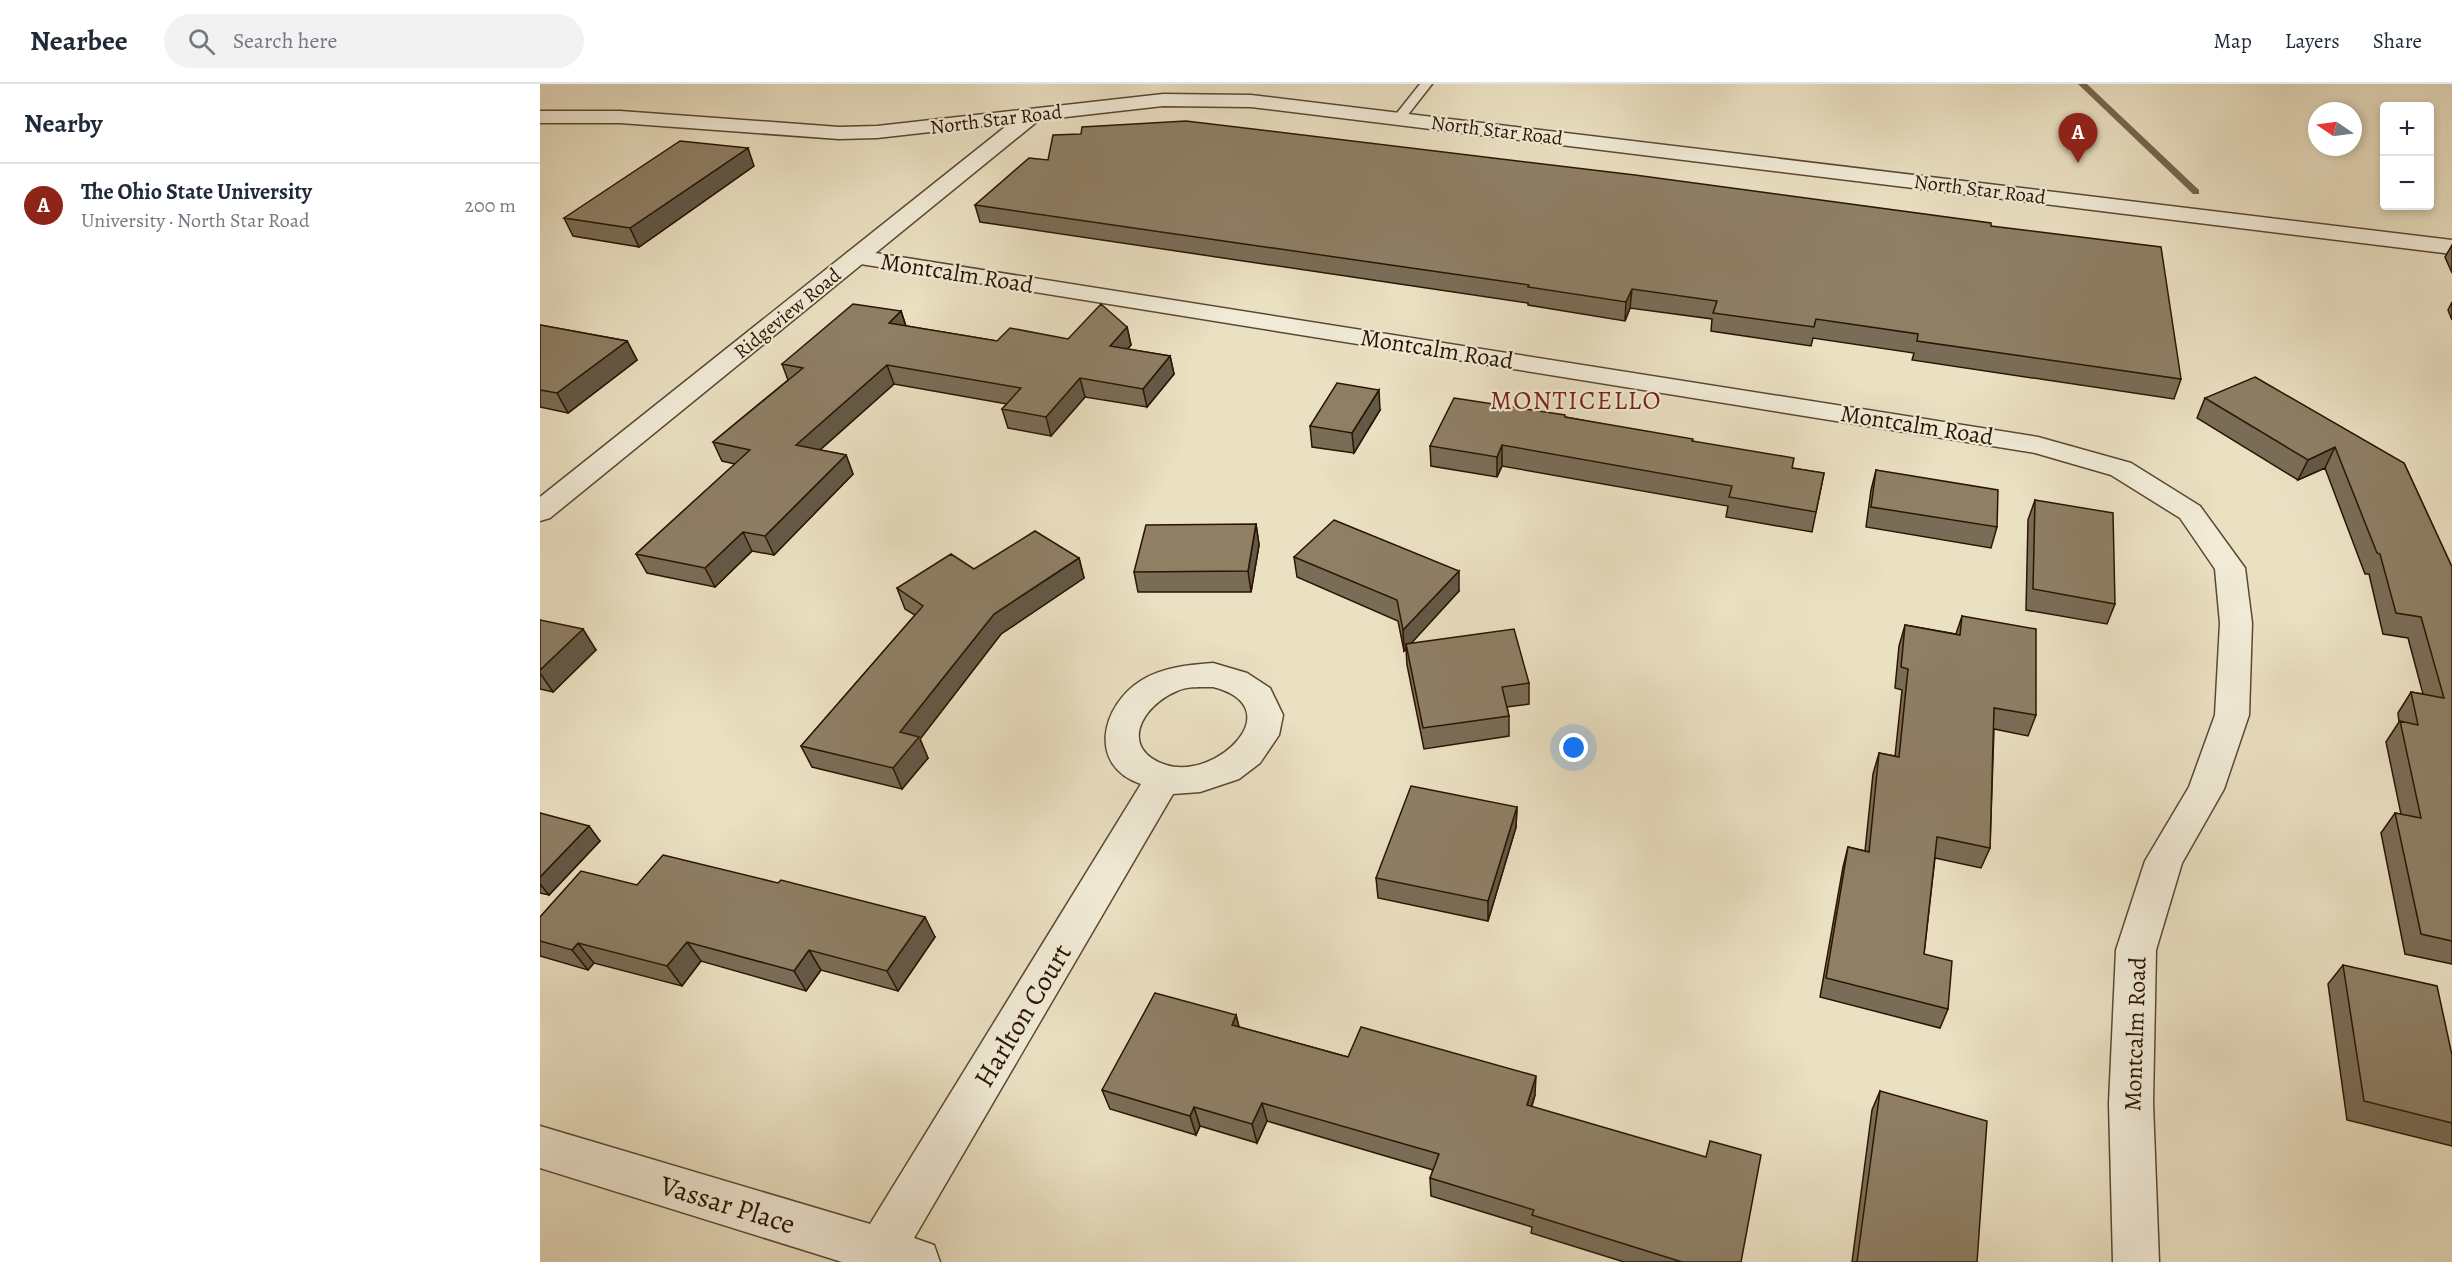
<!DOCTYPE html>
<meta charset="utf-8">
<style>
:root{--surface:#fff;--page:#f2f2f3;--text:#1f2937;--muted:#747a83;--line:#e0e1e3;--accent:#8f2418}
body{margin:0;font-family:Alegreya,serif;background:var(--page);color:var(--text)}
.controls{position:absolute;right:18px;top:18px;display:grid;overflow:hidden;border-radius:6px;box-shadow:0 3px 9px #0003}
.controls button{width:54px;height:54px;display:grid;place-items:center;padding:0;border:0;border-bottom:2px solid var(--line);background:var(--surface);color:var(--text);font:30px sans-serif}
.compass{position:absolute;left:1768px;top:18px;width:54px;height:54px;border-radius:50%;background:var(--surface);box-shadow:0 3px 9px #0003;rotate:283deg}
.you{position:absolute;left:1034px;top:664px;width:21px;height:21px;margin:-15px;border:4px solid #fff;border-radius:50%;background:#1a73e8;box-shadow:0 0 0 9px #1a73e833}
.badge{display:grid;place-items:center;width:39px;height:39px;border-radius:50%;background:var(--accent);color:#fff;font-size:20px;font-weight:700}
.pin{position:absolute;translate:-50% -50px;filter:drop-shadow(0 2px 3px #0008)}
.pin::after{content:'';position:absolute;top:32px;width:21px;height:18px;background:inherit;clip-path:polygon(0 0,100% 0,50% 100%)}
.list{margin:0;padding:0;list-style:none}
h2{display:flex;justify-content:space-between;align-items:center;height:78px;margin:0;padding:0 24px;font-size:26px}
h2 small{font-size:20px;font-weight:400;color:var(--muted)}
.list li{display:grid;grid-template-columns:39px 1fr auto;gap:18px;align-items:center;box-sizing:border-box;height:84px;padding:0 24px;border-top:2px solid var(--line)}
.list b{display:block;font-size:22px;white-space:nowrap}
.list p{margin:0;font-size:20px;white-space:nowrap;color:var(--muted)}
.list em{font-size:20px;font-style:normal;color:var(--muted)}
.icon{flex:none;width:33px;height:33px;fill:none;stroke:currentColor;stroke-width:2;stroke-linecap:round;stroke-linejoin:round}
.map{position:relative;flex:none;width:1912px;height:1178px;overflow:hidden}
header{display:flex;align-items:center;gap:36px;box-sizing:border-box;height:84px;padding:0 30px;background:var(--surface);border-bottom:2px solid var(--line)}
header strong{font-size:28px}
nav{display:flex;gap:33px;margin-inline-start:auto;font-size:21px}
.search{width:420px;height:54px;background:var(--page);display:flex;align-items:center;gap:15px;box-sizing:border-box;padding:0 21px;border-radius:33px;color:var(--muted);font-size:22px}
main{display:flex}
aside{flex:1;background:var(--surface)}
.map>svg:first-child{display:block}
</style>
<header>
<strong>Nearbee</strong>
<div class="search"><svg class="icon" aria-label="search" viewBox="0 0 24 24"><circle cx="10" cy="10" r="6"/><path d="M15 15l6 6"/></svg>Search here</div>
<nav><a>Map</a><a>Layers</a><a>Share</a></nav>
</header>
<main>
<aside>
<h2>Nearby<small></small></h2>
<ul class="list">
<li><span class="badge">A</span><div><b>The Ohio State University</b><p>University · North Star Road</p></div><em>200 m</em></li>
</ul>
</aside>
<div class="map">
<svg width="1912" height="1178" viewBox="0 0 1912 1178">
<rect width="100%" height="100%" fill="#eae0c2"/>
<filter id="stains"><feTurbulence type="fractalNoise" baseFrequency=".00333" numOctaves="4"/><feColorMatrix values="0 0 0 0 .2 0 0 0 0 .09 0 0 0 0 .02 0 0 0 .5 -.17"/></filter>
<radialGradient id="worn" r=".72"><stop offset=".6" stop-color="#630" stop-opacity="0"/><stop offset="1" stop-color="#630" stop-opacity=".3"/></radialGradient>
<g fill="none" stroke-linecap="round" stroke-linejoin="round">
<path fill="#77654d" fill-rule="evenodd" d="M1538 0H1547L1659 106V110H1653Z"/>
<g stroke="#5b4831" stroke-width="3">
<path id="service" d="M880 0H892L863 37H855L853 34Z"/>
</g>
<g stroke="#5b4831" stroke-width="3">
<path id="minor" d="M316 166 1498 353 1591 379 1660 422 1705 484 1712 539 1709 631 1684 705 1642 779 1616 866 1613 1019 1619 1178H1573L1569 1019 1576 866 1605 777 1649 703 1675 631 1680 539 1675 485 1640 434 1571 391 1495 369 308 178 304 173 308 168Z
M673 579 707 589 730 604 743 631 739 651 720 679 699 695 660 708 633 710 374 1154 394 1161 400 1178H302L0 1084V1042L330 1140 601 700C547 682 561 621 602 596 623 583 648 581 673 579ZM673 603C752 623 677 697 626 681 578 665 601 622 637 607 647 602 661 603 673 603Z"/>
</g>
<g stroke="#5b4831" stroke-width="3">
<path id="tertiary" d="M623 10 711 11 1912 156V170L711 23 623 22 499 36 10 434 0 437V413L470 39 337 54 299 55 80 39H0V27H80L299 43 337 42Z"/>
</g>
<use href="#service" fill="#f1ebd7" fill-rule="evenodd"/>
<use href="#minor" fill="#f1ebd7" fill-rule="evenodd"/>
<use href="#tertiary" fill="#f1ebd7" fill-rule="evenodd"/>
</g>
<path fill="#7a6d57" stroke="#2b1501" stroke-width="1.5" d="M508 76 1451 142 1641 295 1634 315 1372 276 1374 269 1273 254 1271 262 1171 247 1172 235 1090 224 1085 237 988 221V219L440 138 435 121Z
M214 82 99 163 33 152 24 134Z
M1912 161V189L1905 173Z
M1912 218V236L1908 226Z
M361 227 366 242 457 257 528 255 587 243 591 261 587 265 630 272 634 290 607 323 545 313 511 352 468 344 462 325 467 320 354 300 280 366 306 371 313 390 234 471 212 467 175 503 107 489 96 470 195 380 182 377 173 358 248 296 242 280Z
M0 241 87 257 97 276 28 329 0 323Z
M1665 314 1864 379 1912 483V880L1865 870 1841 749 1855 729 1861 730 1846 658 1859 638 1858 629 1871 608 1883 610 1868 554 1843 550 1829 490H1825L1785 384 1758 396 1657 334Z
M840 326 814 369 772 363 770 342Z
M1025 333 1152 357 1252 384 1284 389 1272 448 1186 433 1188 422 962 382 957 393 891 382 890 362Z
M1336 386 1457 443 1451 464 1326 443 1331 406Z
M1495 416 1575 520 1567 540 1486 526 1488 436Z
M716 440 719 461 711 508H598L594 488Z
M754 473 919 507 871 559 989 599V620L967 623 969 632V652L884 665 867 581 866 565 864 567 858 537 757 493Z
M539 474 544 494 461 550 380 655 388 674 362 705 272 683 261 662 375 531 365 525 357 504 434 485Z
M1422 532 1496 631 1488 652 1454 645 1450 764 1441 784 1395 774 1384 870 1408 925 1400 944 1280 913 1303 783 1308 763 1325 767 1333 690 1339 669 1355 672 1362 606 1355 604 1359 562 1365 541 1416 550Z
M0 536 56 566 13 608 0 605Z
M977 723 976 743 948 837 838 814 836 794Z
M0 729 60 757 9 811 0 809Z
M97 801 395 853 358 907 281 886 266 907 161 877 142 902 54 879 48 886 0 872V833Z
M1803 881 1912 971V1062L1807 1036 1788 900Z
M696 931 699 943 808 973 995 1011 992 1022 1201 1178H1084L991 1149 992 1143 891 1112 890 1094 893 1086 727 1037 717 1059 660 1042 656 1051 570 1025 562 1006Z
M1340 1007 1437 1178H1312L1332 1026Z"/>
<path fill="#635947" stroke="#2b1501" stroke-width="1.5" d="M208 64 214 82 99 163 90 144Z
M1092 205 1090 224 1085 237 1086 218Z
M361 227 367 246 349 239Z
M587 243 591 261 574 280 570 262Z
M87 257 97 276 28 329 17 309Z
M630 272 634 290 607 323 603 305Z
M347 281 354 300 264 380 256 361Z
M540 294 545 313 511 352 506 333Z
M839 306 840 326 814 369 812 349Z
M962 361V382L957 393V373Z
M1795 363 1785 384 1758 396 1768 376Z
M306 371 313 390 234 471 225 452Z
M716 440 719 461 711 508 708 487Z
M203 448 212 467 175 503 165 484Z
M539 474 544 494 461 550 380 655 388 674 362 705 353 684 360 648 454 530Z
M919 487V507L867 564 866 560V565L864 567 863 546Z
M43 545 56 566 13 608 0 589V586Z
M977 723 976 743 948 837V817Z
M49 742 60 757 9 811 0 800V793Z
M385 833 395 853 358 907 347 887Z
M147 858 161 877 142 902 127 882Z
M38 859 54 879 48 886 32 866Z
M269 866 281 886 266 907 254 887Z
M696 931 701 951 692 941Z
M996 992 995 1011 986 1039 987 1021Z
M722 1019 727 1037 717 1059 712 1040Z
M654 1023 660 1042 656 1051 650 1032Z"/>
<path fill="#8e7f65" stroke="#2b1501" stroke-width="1.5" d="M646 37 1095 91 1451 139V142L1621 163 1641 295 1377 257 1378 250 1276 235 1274 243 1173 229 1177 217 1092 205 1086 218 988 203 989 201 435 121 489 74 508 76 513 51 541 50 542 43Z
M140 57 208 64 90 144 24 134Z
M313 220 361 227 349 239 457 257 470 244 528 255 561 220 587 243 570 262 630 272 603 305 540 294 506 333 462 325 481 304 347 281 256 361 306 371 225 452 203 448 165 484 96 470 210 366 173 358 263 284 242 280Z
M0 241 87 257 17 309 0 306Z
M1715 293 1864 379 1912 483V857L1881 850 1855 729 1881 734 1860 637 1878 641 1871 608 1904 614 1881 533 1856 529 1840 470 1837 469 1795 363 1768 376 1665 314Z
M797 299 839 306 812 349 770 342Z
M914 314 1025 331V333L1153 355 1152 357 1254 374 1252 384 1284 389 1276 428 1189 413 1192 402 962 361 957 373 890 362Z
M1336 386 1458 406 1457 443 1331 423Z
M1495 416 1573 429 1575 520 1493 505Z
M794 436 919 487 863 546 857 516 754 473Z
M716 440 708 487 594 488 606 441Z
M495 447 539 474 454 530 360 648 379 653 353 684 261 662 383 522 357 504 411 470 434 485Z
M1422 532 1496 545V631L1454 624 1450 764 1397 753 1384 870 1412 877 1408 925 1286 894 1308 763 1329 768 1339 669 1359 673 1368 585 1361 583 1365 541 1420 551Z
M0 536 43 545 0 586Z
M974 545 989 599 962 603 969 632 883 644 866 560Z
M871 702 977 723 948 817 836 794Z
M0 729 49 742 0 793Z
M123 771 238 799 241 796 385 833 347 887 269 866 254 887 147 858 127 882 38 859 32 866 0 857V833L41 787 97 801Z
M1803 881 1897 902 1912 971V1039L1824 1017Z
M615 909 696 931 692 941 808 973 821 943 996 992 987 1021 1166 1073 1170 1057 1221 1071 1201 1178H1142L992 1131 994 1126 890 1094 899 1070 722 1019 712 1040 654 1023 650 1032 562 1006Z
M1340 1007 1447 1037 1437 1178H1317Z"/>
<g text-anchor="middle" stroke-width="4.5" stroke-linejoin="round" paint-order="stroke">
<g font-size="20" fill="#2b1501" stroke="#f1ebd7">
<text transform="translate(456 35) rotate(-7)" y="7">North Star Road</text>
<text transform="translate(957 46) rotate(7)" y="7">North Star Road</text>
<text transform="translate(1440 105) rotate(7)" y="7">North Star Road</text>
<text transform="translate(247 229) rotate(-39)" y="7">Ridgeview Road</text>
</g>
<g font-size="24" fill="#2b1501" stroke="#f1ebd7">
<text transform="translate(417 189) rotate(9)" y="8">Montcalm Road</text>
<text transform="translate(897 265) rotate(9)" y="8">Montcalm Road</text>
<text transform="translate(1377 341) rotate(9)" y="8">Montcalm Road</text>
<text transform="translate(1595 950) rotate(-88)" y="8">Montcalm Road</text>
</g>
<g font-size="26" letter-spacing="1.5" fill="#7a1f14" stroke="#f1ebd7">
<text x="1036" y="325">MONTICELLO</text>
</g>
<g font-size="28" fill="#2b1501" stroke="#f1ebd7">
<text transform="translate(482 931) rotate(-59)" y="10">Harlton Court</text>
<text transform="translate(188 1120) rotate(17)" y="10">Vassar Place</text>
</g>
</g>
<rect width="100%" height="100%" filter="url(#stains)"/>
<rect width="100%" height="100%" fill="url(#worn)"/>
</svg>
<div class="controls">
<button>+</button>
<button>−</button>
</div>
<svg class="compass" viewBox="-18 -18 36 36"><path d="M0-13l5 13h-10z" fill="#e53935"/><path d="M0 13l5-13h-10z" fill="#747a83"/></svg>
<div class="you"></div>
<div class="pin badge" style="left:1538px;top:79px">A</div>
</div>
</main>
